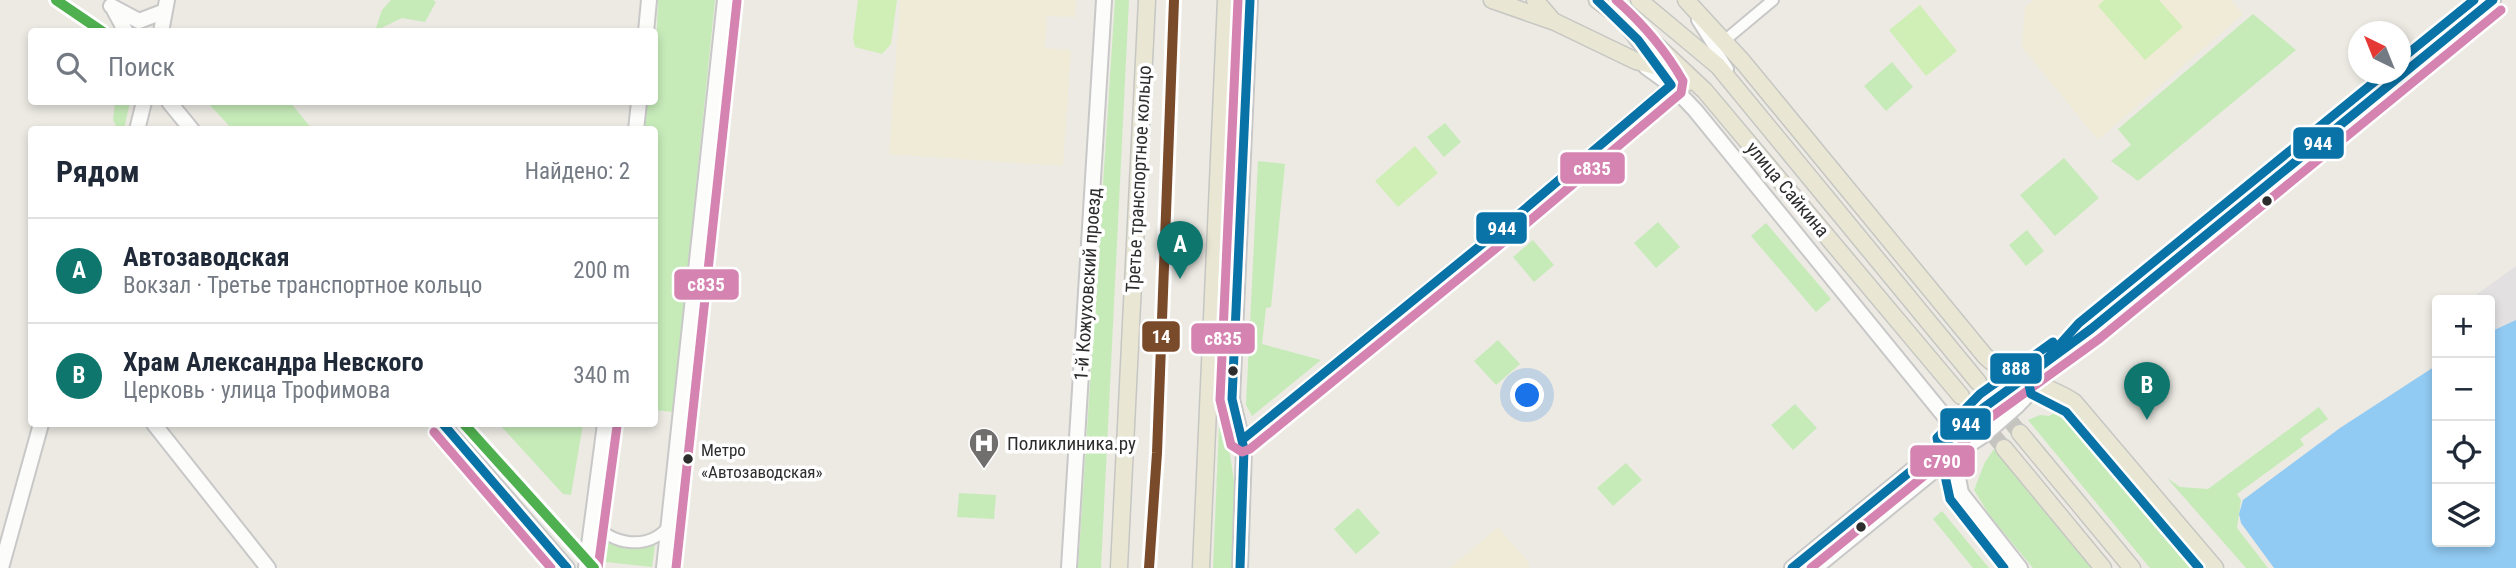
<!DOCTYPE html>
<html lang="ru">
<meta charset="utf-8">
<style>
:root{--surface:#fff;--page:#f6f6f7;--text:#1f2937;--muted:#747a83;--line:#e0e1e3;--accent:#0f766e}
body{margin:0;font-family:"Roboto Condensed",sans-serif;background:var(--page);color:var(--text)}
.controls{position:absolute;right:21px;bottom:21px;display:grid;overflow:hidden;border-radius:7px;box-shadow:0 4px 10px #0003}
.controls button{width:63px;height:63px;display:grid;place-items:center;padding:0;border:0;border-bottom:2px solid var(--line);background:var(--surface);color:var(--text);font:35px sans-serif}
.compass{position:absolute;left:2348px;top:21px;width:63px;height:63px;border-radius:50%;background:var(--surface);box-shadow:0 4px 10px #0003;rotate:317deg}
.you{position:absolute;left:1528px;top:396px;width:24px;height:24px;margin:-18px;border:5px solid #fff;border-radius:50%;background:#1a73e8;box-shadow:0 0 0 10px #1a73e833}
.badge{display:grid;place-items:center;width:46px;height:46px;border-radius:50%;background:var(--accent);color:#fff;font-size:23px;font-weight:700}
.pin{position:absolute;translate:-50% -58px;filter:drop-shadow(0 2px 4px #0008)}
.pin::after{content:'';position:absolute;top:37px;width:24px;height:21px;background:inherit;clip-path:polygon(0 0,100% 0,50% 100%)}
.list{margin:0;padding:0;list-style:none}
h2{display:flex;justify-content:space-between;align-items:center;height:91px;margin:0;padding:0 28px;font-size:30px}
h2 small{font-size:23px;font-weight:400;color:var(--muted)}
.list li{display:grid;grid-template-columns:46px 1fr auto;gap:21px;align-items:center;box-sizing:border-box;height:105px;padding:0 28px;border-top:2px solid var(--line)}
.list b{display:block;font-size:26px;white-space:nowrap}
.list p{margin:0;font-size:23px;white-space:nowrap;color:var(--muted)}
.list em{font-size:23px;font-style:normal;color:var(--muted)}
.icon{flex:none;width:38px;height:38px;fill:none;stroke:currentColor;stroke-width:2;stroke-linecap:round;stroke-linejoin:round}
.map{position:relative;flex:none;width:2516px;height:568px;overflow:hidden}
.search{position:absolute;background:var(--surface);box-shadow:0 4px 10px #0003;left:28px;top:28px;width:630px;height:77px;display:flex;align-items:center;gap:18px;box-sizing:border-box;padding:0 24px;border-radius:7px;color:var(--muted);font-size:26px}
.panel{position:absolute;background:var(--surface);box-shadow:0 4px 10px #0003;left:28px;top:126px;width:630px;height:301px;border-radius:7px}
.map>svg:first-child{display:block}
</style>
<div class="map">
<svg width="2516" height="568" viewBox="0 0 2516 568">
<rect width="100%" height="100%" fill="#eceae3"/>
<path fill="#e3e0e2" d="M2516 266V320L2490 332V300H2469Z"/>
<path fill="#efebd7" d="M900 0H1076L1075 17 1047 16 1045 48 1071 50 1063 166 889 154Z
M2034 0H2231L2243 14 2098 140 2022 47 2025 7Z
M1498 527 1529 563V568H1450Z"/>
<path fill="#c6ebb9" d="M391 0H433L436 2 425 22 402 18 375 31 382 10Z
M658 0H715L673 412 655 410 654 130 644 129 647 102H654Z
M1115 0H1129L1101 568H1078Z
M1237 0H1240L1224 414 1235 488 1233 568H1213Z
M2253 14 2296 50 2138 181 2111 161 2131 145 2118 129Z
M1892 62 1913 87 1886 111 1864 86Z
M115 102H130L124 129H118L113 120Z
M207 102H290L312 129H232Z
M1445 123 1461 142 1444 157 1427 137Z
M2064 158 2099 198 2055 236 2020 195Z
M1258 161 1285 164 1271 307 1266 308 1262 344 1321 360 1252 416 1246 405Z
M1658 222 1680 247 1656 268 1634 243Z
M1766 223 1831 299 1816 312 1751 236Z
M2027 230 2044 251 2026 266 2009 245Z
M1533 240 1554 265 1534 282 1513 257Z
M1498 340 1520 364 1496 385 1474 361Z
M1795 404 1817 428 1793 450 1771 425Z
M2319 407 2328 419 2300 439 2304 445 2237 494 2241 500 2237 528 2268 568H2246L2167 478 2180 487 2208 489Z
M2061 409 2074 410 2206 568H2150L2028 420 2040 415 2049 416Z
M499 424H583L571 495 563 494Z
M1994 449 2091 568H2033L1990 516 1974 490 1985 462Z
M1626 463 1642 480 1613 506 1597 488Z
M959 493 996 495 994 519 957 517Z
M1358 508 1380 533 1356 554 1334 529Z
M1942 511 1989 568H1973L1933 519Z
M599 539 632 549 655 545 652 567 597 561Z"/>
<path fill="#d0efb6" d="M858 0H897L891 44 882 54 855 47 853 39Z
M2104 0H2159L2183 27 2145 60 2098 6Z
M1920 5 1957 51 1926 76 1889 30Z
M1415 146 1438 173 1398 207 1375 181Z"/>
<path fill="#91caf3" d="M2516 320V568H2274L2241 523 2239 514 2243 500 2340 428 2437 365V542H2490V332Z"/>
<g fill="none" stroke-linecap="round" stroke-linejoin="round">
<path stroke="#c6c4bf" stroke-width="16" stroke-dasharray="16 8" stroke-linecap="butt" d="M1978 382 2020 433
M1961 396 2004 448"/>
<g stroke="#c9c8c8" stroke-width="14">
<path id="street" d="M1697 20 1728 69
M1724 41 1773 0
M1242 440 1519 214 1671 85
M592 520C611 546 648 551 669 526"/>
</g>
<g stroke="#c9c8c8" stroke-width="18">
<path id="secondary" d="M111 6 139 21 165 11
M113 8 126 32
M1630 30 1663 73
M161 32 167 0
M646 32 649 0
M1646 67 1671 85 1695 110 1946 418 1961 493 2020 568
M169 102 192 130
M137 130 144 102
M636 130 639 102
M2015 382 2087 332 2493 0
M2017 406 2065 356
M154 424 268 568
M443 424 567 568
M1 568 41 424
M586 568 605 424
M664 568 725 0
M1069 568 1104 0
M1240 568 1244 449 1232 399 1250 0
M1792 568 1949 440 1969 418
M1815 568 1952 456 1984 435"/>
</g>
<g stroke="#c6c6c3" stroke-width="19">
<path id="primary" d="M1492 0 1555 22 1636 61 1659 67 1689 82
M1535 0 1553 21
M1597 0 1654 43 1705 91 1961 396
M1639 0 1718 66 1978 382
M1686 0 1743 62 1985 356C2009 380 2047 383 2074 402L2215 568
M2020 433 2132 568
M2004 448 2103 568
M1119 568 1147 0
M1201 568 1226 0"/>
</g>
<use href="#street" stroke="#fcfcfb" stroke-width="10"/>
<use href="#secondary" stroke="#fcfcfb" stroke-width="14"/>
<use href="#primary" stroke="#e9e7d4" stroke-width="16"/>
<g stroke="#c9c8c8" stroke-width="18" stroke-linecap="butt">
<path id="secondary-bridge" d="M1969 418 2005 389
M1984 435 2017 406"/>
</g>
<use href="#secondary-bridge" stroke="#fcfcfb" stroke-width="14"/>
<g stroke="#fff" stroke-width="14">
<path id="bus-1" d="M443 424 567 568
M1242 440 1519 214 1671 85 1638 40 1597 0
M1240 568 1244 449 1232 399 1250 0
M1792 568 1949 440 1982 409 2091 329 2493 0"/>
</g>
<g stroke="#fff" stroke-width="14">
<path id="bus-2" d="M1238 0 1220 400 1231 445 1242 452 1250 449 1527 223 1681 93 1683 81C1666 51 1642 23 1616 0
M434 432 551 568
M598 568 617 426
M676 568 737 1"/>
</g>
<g stroke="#fff" stroke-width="14">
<path id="bus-3" d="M1811 568 1957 449 1990 418 2099 339 2501 10"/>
</g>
<g stroke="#fff" stroke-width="14">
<path id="bus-4" d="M2400 60 2474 0
M2004 568 1950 499 1937 438 1980 394 2053 342
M2199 568 2066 412 2031 394 2028 380 2079 323 2384 74"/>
</g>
<use href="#bus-1" stroke="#0973a7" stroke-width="9"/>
<use href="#bus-2" stroke="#d584b1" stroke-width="9"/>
<use href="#bus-3" stroke="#d584b1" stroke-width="9"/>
<use href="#bus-4" stroke="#0973a7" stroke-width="9"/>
<g stroke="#fff" stroke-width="16">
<path id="rail-1" d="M1149 568 1157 453 1174 0"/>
</g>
<use href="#rail-1" stroke="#7a4b2a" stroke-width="10"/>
<g stroke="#fff" stroke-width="16">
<path id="metro-1" d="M56 0 103 32
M464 424 594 568"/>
</g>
<use href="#metro-1" stroke="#4fb04f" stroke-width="10"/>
</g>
<defs>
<g id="hospital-pin" transform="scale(1.575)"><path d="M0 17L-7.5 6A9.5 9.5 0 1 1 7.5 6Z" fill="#706f6d" stroke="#fff"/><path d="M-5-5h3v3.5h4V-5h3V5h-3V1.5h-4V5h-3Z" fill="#fff"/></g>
</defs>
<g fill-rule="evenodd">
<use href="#hospital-pin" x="984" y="443"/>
</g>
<g fill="#2d2d2d" stroke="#fff" stroke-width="2.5">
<circle cx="2267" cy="201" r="6"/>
<circle cx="1233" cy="371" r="6"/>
<circle cx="688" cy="459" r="6"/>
<circle cx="1861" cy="527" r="6"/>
</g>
<g text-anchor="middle" stroke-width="7" stroke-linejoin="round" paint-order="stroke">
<g font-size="17" fill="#2d2d2d" stroke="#fff" text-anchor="start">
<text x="701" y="456">Метро<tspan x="701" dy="22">«Автозаводская»</tspan></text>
</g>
<g font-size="19" fill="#2d2d2d" stroke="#fff">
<text transform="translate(1138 179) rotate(-87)" y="7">Третье транспортное кольцо</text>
<text transform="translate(1788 189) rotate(50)" y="7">улица Сайкина</text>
<text transform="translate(1087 284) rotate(-86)" y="7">1-й Кожуховский проезд</text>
</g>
<g font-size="19" fill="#2d2d2d" stroke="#fff" text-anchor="start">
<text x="1007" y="450">Поликлиника.ру</text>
</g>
</g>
<g stroke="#fff" stroke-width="2.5">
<rect x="2292" y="126" width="53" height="34" rx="7" fill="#0973a7"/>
<rect x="1559" y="151" width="67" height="34" rx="7" fill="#d584b1"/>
<rect x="1475" y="211" width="53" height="34" rx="7" fill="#0973a7"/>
<rect x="673" y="268" width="67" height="33" rx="7" fill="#d584b1"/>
<rect x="1141" y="320" width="40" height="33" rx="7" fill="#7a4b2a"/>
<rect x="1190" y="322" width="66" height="33" rx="7" fill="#d584b1"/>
<rect x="1989" y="352" width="54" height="33" rx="7" fill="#0973a7"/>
<rect x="1939" y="407" width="53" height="34" rx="7" fill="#0973a7"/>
<rect x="1909" y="444" width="67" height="34" rx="7" fill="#d584b1"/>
</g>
<g font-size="19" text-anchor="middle" font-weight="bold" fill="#fff">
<text x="2318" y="150">944</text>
<text x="1592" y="175">с835</text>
<text x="1502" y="235">944</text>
<text x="706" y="291">с835</text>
<text x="1161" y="343">14</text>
<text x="1223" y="345">с835</text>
<text x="2016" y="375">888</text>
<text x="1966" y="431">944</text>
<text x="1942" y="468">с790</text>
</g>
</svg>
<div class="controls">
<button>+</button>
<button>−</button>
<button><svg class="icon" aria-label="locate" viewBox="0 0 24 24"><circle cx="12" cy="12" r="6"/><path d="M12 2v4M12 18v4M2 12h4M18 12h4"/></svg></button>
<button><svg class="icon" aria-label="layers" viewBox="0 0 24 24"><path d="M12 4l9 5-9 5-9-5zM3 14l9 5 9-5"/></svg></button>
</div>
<svg class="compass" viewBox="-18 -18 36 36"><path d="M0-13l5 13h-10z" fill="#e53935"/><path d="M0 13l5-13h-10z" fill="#747a83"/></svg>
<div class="you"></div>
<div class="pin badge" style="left:1180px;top:279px">A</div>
<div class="pin badge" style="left:2147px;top:420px">B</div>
<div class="search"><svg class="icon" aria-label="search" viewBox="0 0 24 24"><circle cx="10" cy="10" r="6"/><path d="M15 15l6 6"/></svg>Поиск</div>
<section class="panel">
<h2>Рядом<small>Найдено: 2</small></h2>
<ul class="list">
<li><span class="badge">A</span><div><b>Автозаводская</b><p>Вокзал · Третье транспортное кольцо</p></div><em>200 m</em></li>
<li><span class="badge">B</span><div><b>Храм Александра Невского</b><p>Церковь · улица Трофимова</p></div><em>340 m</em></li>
</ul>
</section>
</div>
